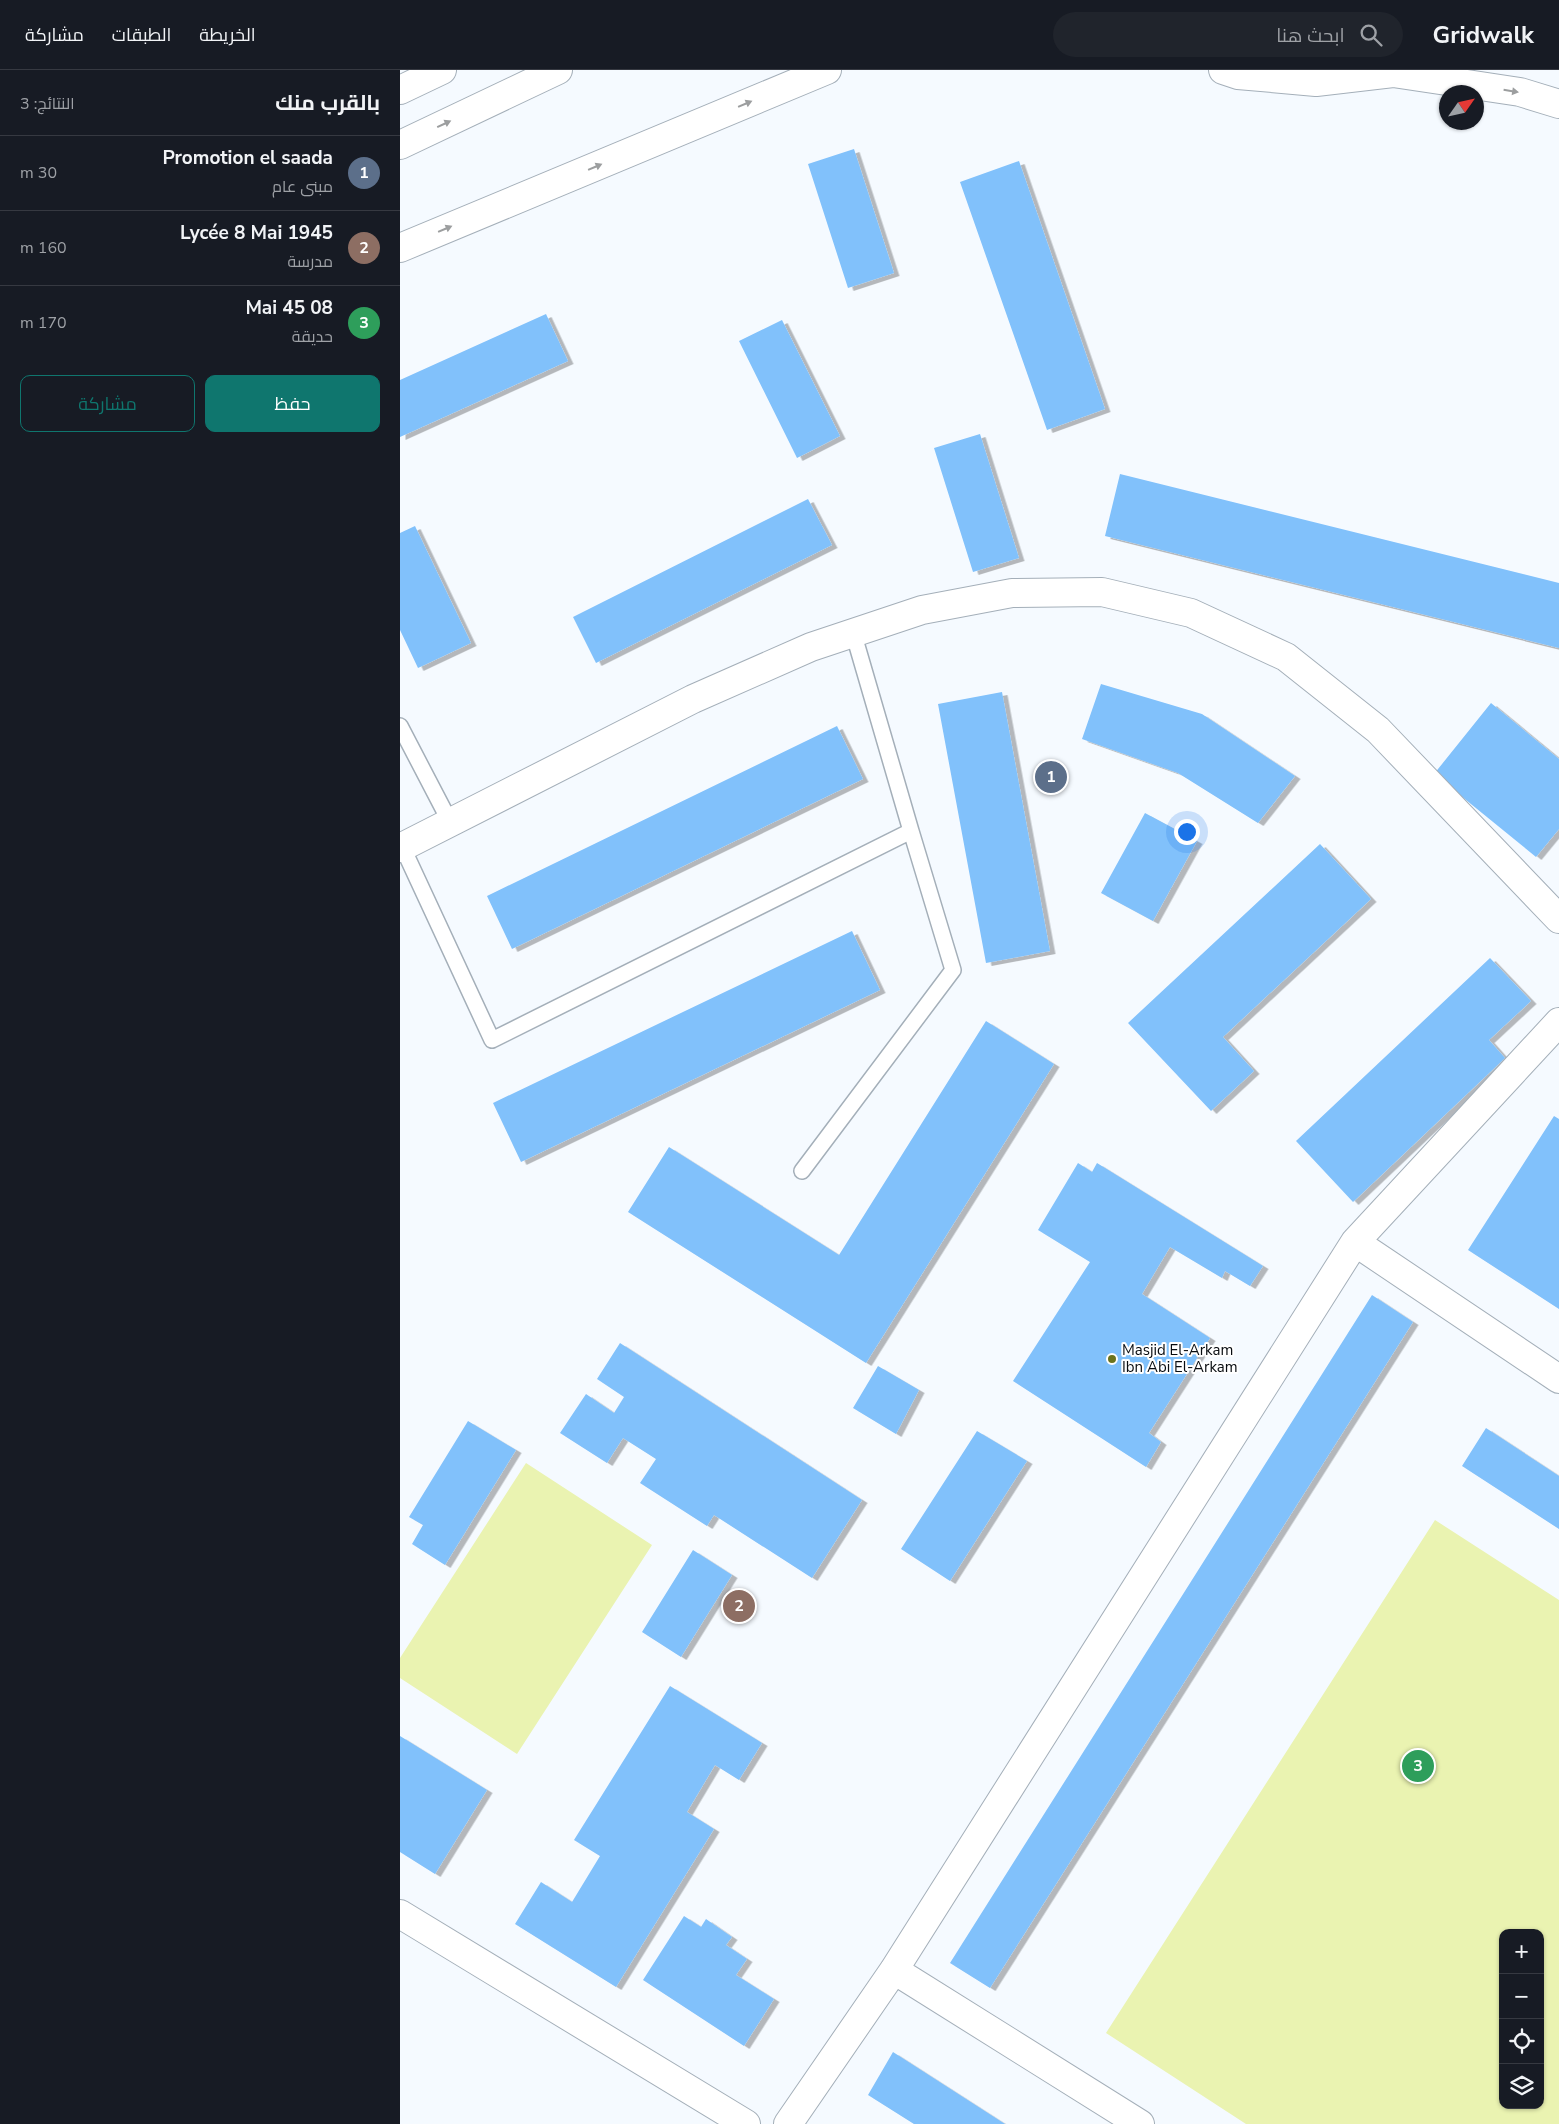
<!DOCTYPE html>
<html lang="ar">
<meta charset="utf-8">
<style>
:root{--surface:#171b24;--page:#20242c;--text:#f1f3f6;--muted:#9ea1a6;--line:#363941;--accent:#0f766e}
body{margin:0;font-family:"Nunito Sans",Cairo,sans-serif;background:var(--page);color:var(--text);direction:rtl}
.controls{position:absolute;right:15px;bottom:15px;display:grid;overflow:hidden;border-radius:10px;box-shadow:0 1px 4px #0004}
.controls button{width:45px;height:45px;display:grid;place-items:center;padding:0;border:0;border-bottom:1px solid var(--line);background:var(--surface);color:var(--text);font:25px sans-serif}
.compass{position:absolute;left:1039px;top:15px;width:45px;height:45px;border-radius:50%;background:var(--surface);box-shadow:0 1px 4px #0004;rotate:56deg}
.you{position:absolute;left:786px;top:761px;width:18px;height:18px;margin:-12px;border:4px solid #fff;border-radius:50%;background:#1a73e8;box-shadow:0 0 0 8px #1a73e833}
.badge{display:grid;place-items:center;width:32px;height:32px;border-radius:50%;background:var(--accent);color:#fff;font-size:16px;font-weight:700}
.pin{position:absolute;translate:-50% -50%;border:2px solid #fff;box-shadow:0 1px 5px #0006}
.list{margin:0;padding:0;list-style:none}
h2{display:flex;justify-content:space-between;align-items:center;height:65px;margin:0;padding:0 20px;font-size:21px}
h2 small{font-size:16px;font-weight:400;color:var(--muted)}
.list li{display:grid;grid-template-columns:32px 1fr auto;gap:15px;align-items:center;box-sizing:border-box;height:75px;padding:0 20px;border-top:1px solid var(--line)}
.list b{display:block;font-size:19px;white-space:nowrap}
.list p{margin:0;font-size:16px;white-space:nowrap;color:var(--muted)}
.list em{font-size:16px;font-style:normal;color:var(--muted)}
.actions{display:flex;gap:10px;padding:15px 20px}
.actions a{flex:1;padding:11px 0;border:1px solid var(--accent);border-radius:10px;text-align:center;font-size:18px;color:var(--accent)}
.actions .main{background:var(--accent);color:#fff}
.icon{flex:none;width:28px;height:28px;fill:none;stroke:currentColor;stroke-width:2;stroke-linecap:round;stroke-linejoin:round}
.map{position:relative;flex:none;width:1159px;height:2054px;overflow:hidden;direction:ltr}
header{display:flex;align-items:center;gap:30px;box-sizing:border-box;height:70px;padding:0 25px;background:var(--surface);border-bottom:1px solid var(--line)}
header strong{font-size:24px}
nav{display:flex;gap:28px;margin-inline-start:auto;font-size:18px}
.search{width:350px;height:45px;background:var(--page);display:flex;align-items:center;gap:12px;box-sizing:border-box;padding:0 18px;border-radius:28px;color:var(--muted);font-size:19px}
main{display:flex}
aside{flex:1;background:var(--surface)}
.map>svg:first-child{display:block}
</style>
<header>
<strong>Gridwalk</strong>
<div class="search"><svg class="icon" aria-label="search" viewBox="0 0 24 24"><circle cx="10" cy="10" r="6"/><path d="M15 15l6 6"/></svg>ابحث هنا</div>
<nav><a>الخريطة</a><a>الطبقات</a><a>مشاركة</a></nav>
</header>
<main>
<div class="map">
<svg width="1159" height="2054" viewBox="0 0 1159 2054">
<defs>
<filter id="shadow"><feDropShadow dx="5.5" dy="3" stdDeviation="0" flood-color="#0004"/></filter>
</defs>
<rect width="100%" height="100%" fill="#f5faff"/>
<path fill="#eaf3b1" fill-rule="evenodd" d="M126 1393 252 1475 117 1684 0 1608V1588Z
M1035 1450 1159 1530V2054H846L706 1963ZM1103 1863H1140V2035H1103Z"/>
<path fill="#81c1fb" filter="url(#shadow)" d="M454 79 494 203 448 218 408 94Z
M619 91 705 339 647 360 560 112Z
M146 244 168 291 0 367V310Z
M382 250 440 366 397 388 339 271Z
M580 364 619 488 573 502 534 378Z
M720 404 1159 513V578L705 466Z
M408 429 432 475 196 593 173 547Z
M15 456 71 573 18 598 0 560V463Z
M701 614 802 644 895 706 858 753 778 703 682 669Z
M602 622 650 881 586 893 538 634Z
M1091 633 1159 689V759L1136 787 1034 704Z
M437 656 463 709 112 879 87 826Z
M745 743 797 771 753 851 701 823Z
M920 774 971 829 823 967 854 1001 811 1041 728 953Z
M452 861 480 920 121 1092 93 1033Z
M1090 888 1131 931 1089 970 1105 988 953 1132 896 1071Z
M586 951 654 994 466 1293 228 1142 269 1077 439 1185Z
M1154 1046 1159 1049V1239L1068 1180Z
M678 1093 692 1102 697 1093 863 1196 850 1216 825 1201 822 1208 770 1177 742 1224 810 1268 749 1363 761 1372 746 1397 613 1311 690 1192 638 1160Z
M972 1225 1013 1252 590 1918 550 1893Z
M220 1273 462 1430 412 1508 314 1445 307 1456 240 1413 256 1389 223 1368 207 1393 160 1363 186 1324 214 1343 224 1327 197 1309Z
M478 1296 519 1320 496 1364 453 1338Z
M68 1351 116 1380 45 1495 12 1474 23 1455 9 1447Z
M1086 1358 1159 1406V1459L1062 1396Z
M577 1361 627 1391 550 1511 501 1479Z
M293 1480 332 1505 281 1587 242 1562Z
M270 1616 362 1673 339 1710 315 1695 287 1742 314 1759 216 1917 115 1854 141 1812 172 1832 200 1786 174 1770Z
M0 1666 87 1720 35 1804 0 1782Z
M284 1846 301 1857 306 1849 332 1867 326 1875 347 1889 336 1905 374 1929 344 1976 243 1910Z
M493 1982 605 2054H514L468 2025Z"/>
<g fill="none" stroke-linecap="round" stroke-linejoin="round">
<g stroke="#a4afb9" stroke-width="18">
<path id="lane" d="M0 656 50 752
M2 776 92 970 511 761 453 562
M402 1101 553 900 511 761"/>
</g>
<g stroke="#a4afb9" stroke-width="30">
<path id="street" d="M0 778 293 629 411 577 522 540 612 523 702 522 791 543 886 587 978 660 1159 849
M955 1172 1159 1309
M0 1844 346 2054
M494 1900 740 2054
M388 2054 494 1900 955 1172 1159 952"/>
</g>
<g stroke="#a4afb9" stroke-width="30">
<path id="primary" d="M823 0 838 5 916 12 993 3 1001 0
M993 3 1120 22 1159 34"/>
</g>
<g stroke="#a4afb9" stroke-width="30">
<path id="highway" d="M0 20 42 0
M0 75 158 0
M0 178 427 0"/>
</g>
<use href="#lane" stroke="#fff" stroke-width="15"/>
<use href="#street" stroke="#fff" stroke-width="28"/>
<use href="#primary" stroke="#fff" stroke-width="28"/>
<use href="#highway" stroke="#fff" stroke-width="28"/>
</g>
<defs><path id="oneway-solid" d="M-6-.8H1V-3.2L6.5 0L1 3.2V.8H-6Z" transform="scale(1.25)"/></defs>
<g fill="#9c9e9f">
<use href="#oneway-solid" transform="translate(1111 21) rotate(9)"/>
<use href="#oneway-solid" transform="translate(345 34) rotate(-23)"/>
<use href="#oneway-solid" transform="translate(44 54) rotate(-25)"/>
<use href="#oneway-solid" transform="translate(195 97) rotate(-23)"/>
<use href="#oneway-solid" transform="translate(45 159) rotate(-23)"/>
</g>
<circle fill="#6b731c" stroke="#fff" stroke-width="2" cx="712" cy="1289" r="5"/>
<g text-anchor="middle" stroke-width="4" stroke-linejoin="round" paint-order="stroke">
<g font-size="15" fill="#080c10" stroke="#fff" text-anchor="start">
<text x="722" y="1285">Masjid El-Arkam<tspan x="722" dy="17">Ibn Abi El-Arkam</tspan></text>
</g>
</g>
</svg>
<div class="controls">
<button>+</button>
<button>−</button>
<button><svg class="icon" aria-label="locate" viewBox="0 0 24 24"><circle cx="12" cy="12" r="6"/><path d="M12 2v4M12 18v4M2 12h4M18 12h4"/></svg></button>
<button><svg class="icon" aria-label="layers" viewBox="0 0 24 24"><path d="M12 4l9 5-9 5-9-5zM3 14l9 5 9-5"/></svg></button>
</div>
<svg class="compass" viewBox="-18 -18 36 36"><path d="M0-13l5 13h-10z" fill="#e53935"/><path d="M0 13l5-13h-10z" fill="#9ea1a6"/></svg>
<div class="you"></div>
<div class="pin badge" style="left:651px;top:707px;background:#5c6f8a">1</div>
<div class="pin badge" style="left:339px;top:1536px;background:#8d6e63">2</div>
<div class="pin badge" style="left:1018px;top:1696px;background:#2e9e5b">3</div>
</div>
<aside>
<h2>بالقرب منك<small>النتائج: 3</small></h2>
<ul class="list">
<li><span class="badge" style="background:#5c6f8a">1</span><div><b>Promotion el saada</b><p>مبنى عام</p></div><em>30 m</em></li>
<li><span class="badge" style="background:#8d6e63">2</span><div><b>Lycée 8 Mai 1945</b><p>مدرسة</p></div><em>160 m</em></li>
<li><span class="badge" style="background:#2e9e5b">3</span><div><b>08 Mai 45</b><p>حديقة</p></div><em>170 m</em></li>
</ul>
<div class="actions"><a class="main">حفظ</a><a>مشاركة</a></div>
</aside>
</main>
